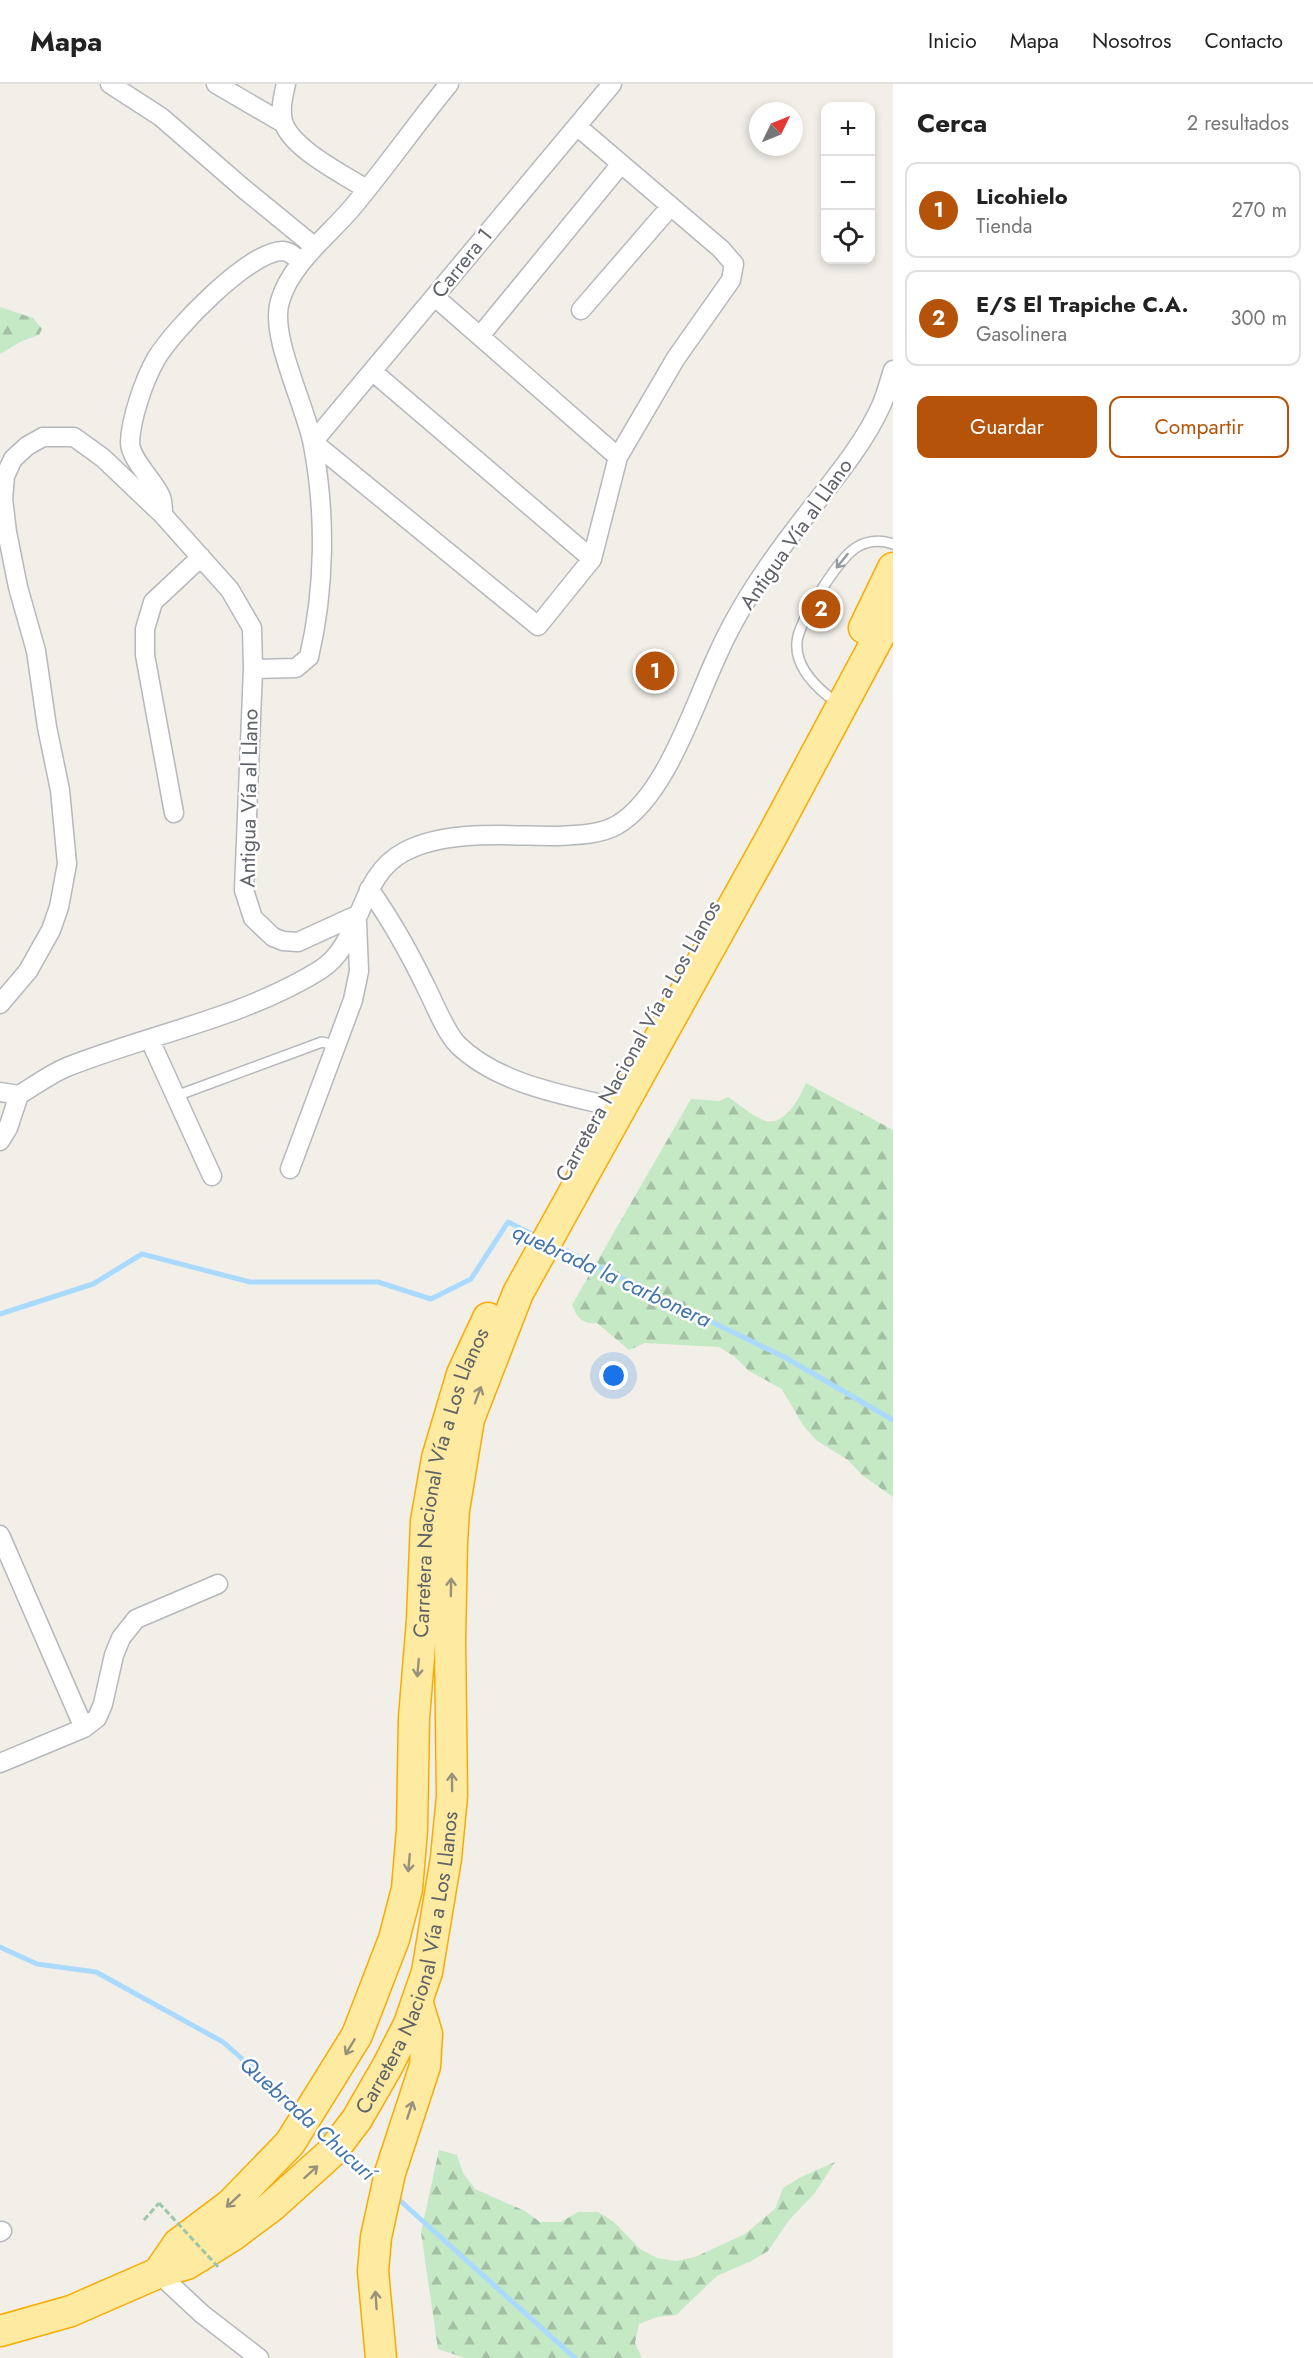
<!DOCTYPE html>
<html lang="es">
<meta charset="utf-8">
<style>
:root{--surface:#fff;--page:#f2f2f2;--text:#222;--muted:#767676;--line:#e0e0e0;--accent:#b45309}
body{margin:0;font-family:Jost,sans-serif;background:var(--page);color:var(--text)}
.controls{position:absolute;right:18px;top:18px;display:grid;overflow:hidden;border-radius:12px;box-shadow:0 3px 9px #0003}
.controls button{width:54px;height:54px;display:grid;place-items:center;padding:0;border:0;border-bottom:2px solid var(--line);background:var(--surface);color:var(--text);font:30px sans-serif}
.compass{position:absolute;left:749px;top:18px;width:54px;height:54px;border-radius:50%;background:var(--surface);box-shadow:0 3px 9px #0003;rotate:47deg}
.you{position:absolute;left:614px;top:1292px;width:21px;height:21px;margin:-15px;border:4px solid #fff;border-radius:50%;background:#1a73e8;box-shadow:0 0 0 9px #1a73e833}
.badge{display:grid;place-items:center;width:39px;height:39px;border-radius:50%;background:var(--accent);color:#fff;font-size:20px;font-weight:700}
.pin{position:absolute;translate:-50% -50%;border:3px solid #fff;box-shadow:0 2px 6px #0006}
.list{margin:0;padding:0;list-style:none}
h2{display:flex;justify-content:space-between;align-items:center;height:78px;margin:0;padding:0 24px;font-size:26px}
h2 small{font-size:20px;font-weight:400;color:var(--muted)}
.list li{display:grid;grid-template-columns:39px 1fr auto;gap:18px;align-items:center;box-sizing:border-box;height:96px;margin:0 12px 12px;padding:0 12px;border:2px solid var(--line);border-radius:12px}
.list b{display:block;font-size:22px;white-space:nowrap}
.list p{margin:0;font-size:20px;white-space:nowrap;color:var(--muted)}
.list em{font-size:20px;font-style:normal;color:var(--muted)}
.actions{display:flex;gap:12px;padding:18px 24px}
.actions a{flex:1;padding:14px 0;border:2px solid var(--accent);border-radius:12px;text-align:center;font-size:21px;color:var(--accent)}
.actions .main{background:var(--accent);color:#fff}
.icon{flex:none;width:33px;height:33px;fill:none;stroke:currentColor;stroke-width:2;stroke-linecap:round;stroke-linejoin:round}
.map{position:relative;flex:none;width:893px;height:2274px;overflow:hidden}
header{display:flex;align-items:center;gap:36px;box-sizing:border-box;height:84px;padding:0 30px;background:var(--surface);border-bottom:2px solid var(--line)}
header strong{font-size:28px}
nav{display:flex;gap:33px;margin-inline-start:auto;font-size:21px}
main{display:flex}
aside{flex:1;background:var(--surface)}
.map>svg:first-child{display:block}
</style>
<header>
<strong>Mapa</strong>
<nav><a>Inicio</a><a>Mapa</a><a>Nosotros</a><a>Contacto</a></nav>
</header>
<main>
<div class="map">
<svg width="893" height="2274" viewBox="0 0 893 2274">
<defs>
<pattern id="forest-firs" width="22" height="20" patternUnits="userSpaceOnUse" patternTransform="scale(1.5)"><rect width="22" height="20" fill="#c5e8c5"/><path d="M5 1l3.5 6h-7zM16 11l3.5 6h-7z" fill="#a3c0a4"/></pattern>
</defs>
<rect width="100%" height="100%" fill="#f1efe8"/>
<path fill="url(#forest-firs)" d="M0 223 33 234 42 245 39 251 22 257 0 270Z
M806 999 893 1046V1413L862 1391 848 1376 816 1356 803 1341 782 1305 749 1287 735 1273 719 1263 645 1259 629 1266 597 1239C583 1241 577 1234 572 1221L691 1015 719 1017 728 1013C739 1020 751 1031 763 1036 784 1045 800 1013 806 999Z
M439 2066 457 2071 463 2089 475 2105 525 2127 540 2138H561L578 2128H598L614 2138 640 2165 657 2174 676 2177 695 2173 745 2150 775 2125 783 2104 801 2093 835 2078 814 2110 789 2136 768 2167 751 2177 717 2192 676 2231 657 2233 639 2240 635 2259 642 2274H465L438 2265 421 2148Z"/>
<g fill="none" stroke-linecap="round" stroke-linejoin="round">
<path stroke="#aadaff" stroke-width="5" d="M556 1162 786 1274 893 1336
M0 1230 93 1200 142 1170 250 1198H378L431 1215 471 1195 508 1138 540 1154
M0 1863 37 1880 96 1888 223 1958 300 2026
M313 2038 331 2054
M344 2067 378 2096
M396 2113 575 2274"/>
<g stroke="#b5b8bc" stroke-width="12">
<path id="service" d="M828 612C812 599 795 580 797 558 798 538 840 472 857 463 869 456 881 456 893 460
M176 1012 322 958 335 961"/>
</g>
<g stroke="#b5b8bc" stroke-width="21">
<path id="minor" d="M110 0 161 33 244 105 315 163
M216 0 283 39
M286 0C283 13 280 24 283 37 290 64 343 90 366 105
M578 43 721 165 734 180 731 196 676 274 618 373 592 475 538 542 313 358 612 0
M435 213 618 373
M581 226 670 123
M480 252 621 80
M372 287 592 475
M163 431C163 426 163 418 161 413 155 397 130 376 130 358 131 334 144 296 156 275 173 246 248 168 282 167 290 167 295 173 301 178
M253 585 296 584 309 573C325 505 326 430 313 361 306 322 269 252 280 217 291 180 326 154 351 125 385 85 415 41 449 0
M174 729 145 571V545L153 518 201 473
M369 805C392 837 410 870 427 905 435 921 446 949 458 961 495 997 554 1009 602 1020
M0 920 28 887 51 846 59 823 67 780 60 706 47 643 36 567 18 503 7 448 3 415 5 392 13 375 27 362 43 353H74L103 374 163 431 230 506 252 544 253 585 244 806 253 834 273 853 283 857 298 858 357 831
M150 956 212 1092
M0 1008 19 1011C34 1002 50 990 67 983 150 950 243 934 320 886 363 859 357 792 404 768 447 745 509 752 556 752 575 751 600 751 617 741 665 713 693 624 716 574 736 528 766 483 797 443 826 404 861 366 881 322 886 311 889 298 893 286
M0 1057 8 1044 19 1011
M290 1085 353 916 359 887 357 838
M0 1451 84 1644
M0 1679 84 1644 97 1634 103 1620 114 1571 121 1554 136 1535 218 1500
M0 2148 2 2147
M158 2189 202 2230 259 2274"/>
</g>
<g stroke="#f9ab00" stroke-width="33">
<g id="trunk">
<path d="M864 544 893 484"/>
<path id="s1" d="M158 2189 178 2160 231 2120 290 2059 357 1951 394 1855 407 1805 412 1746 414 1634 422 1536 426 1437 437 1374 462 1290 488 1234"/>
<path id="s2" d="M0 2247 71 2227 158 2189 187 2180 232 2152 272 2122 332 2068 357 2035 387 1983 409 1940 427 1888 446 1774 452 1712 450 1556 452 1458 454 1426 469 1335 518 1209 772 752 893 526"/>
<path d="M381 2274 373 2187 376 2153 390 2089 425 1982 427 1950 418 1920"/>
</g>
</g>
<path stroke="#9cc7a9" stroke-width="3" stroke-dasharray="6 3" stroke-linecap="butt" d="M144 2136 159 2119"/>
<use href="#service" stroke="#fff" stroke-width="9"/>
<use href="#minor" stroke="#fff" stroke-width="18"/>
<use href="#trunk" stroke="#feeaa1" stroke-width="30"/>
<path stroke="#9cc7a9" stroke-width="3" stroke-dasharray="6 3" stroke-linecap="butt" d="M159 2119 220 2185"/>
</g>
<defs><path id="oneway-shaft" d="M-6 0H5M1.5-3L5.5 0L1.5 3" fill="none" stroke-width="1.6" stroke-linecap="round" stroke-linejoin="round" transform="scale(1.5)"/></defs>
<use stroke="#979a9d" href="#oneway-shaft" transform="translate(842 477) rotate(129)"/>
<g stroke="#97927c">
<use href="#oneway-shaft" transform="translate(478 1311) rotate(-70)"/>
<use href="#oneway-shaft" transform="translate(451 1503) rotate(-89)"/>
<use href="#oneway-shaft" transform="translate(418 1584) rotate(95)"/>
<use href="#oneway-shaft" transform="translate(452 1698) rotate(-91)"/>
<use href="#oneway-shaft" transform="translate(409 1779) rotate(95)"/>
<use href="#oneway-shaft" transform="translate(350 1963) rotate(121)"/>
<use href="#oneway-shaft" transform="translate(410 2026) rotate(-72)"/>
<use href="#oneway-shaft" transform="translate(311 2088) rotate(-42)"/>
<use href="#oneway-shaft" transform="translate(233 2117) rotate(137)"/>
<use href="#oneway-shaft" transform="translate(376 2216) rotate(-94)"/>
</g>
<g text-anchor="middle" stroke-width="5" stroke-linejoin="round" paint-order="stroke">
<g font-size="21" fill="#5f6368" stroke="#fff">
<text transform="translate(462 179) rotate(-51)" y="7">Carrera 1</text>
<text transform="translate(796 450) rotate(-55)" y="7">Antigua Vía al Llano</text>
<text transform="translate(249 714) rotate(-89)" y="7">Antigua Vía al Llano</text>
<text transform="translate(638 957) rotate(-61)" y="7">Carretera Nacional Vía a Los Llanos</text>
<text dy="7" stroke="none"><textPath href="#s1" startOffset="879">Carretera Nacional Vía a Los Llanos</textPath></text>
<text dy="7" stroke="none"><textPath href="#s2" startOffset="591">Carretera Nacional Vía a Los Llanos</textPath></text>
</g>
<g font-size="22" font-style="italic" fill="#4174aa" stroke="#fff">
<text transform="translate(612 1191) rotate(25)" y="8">quebrada la carbonera</text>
<text transform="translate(308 2034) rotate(42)" y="8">Quebrada Chucurí</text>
</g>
</g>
</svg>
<div class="controls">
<button>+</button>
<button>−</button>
<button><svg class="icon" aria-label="locate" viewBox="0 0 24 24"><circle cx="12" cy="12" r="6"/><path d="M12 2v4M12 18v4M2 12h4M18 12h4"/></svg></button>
</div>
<svg class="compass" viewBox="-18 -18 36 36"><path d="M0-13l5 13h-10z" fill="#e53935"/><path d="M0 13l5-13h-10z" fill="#767676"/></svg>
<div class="you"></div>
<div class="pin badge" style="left:655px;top:587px">1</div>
<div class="pin badge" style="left:821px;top:525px">2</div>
</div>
<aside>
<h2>Cerca<small>2 resultados</small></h2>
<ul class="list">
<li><span class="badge">1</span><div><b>Licohielo</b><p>Tienda</p></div><em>270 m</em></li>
<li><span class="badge">2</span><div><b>E/S El Trapiche C.A.</b><p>Gasolinera</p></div><em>300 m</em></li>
</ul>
<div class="actions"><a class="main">Guardar</a><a>Compartir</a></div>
</aside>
</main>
